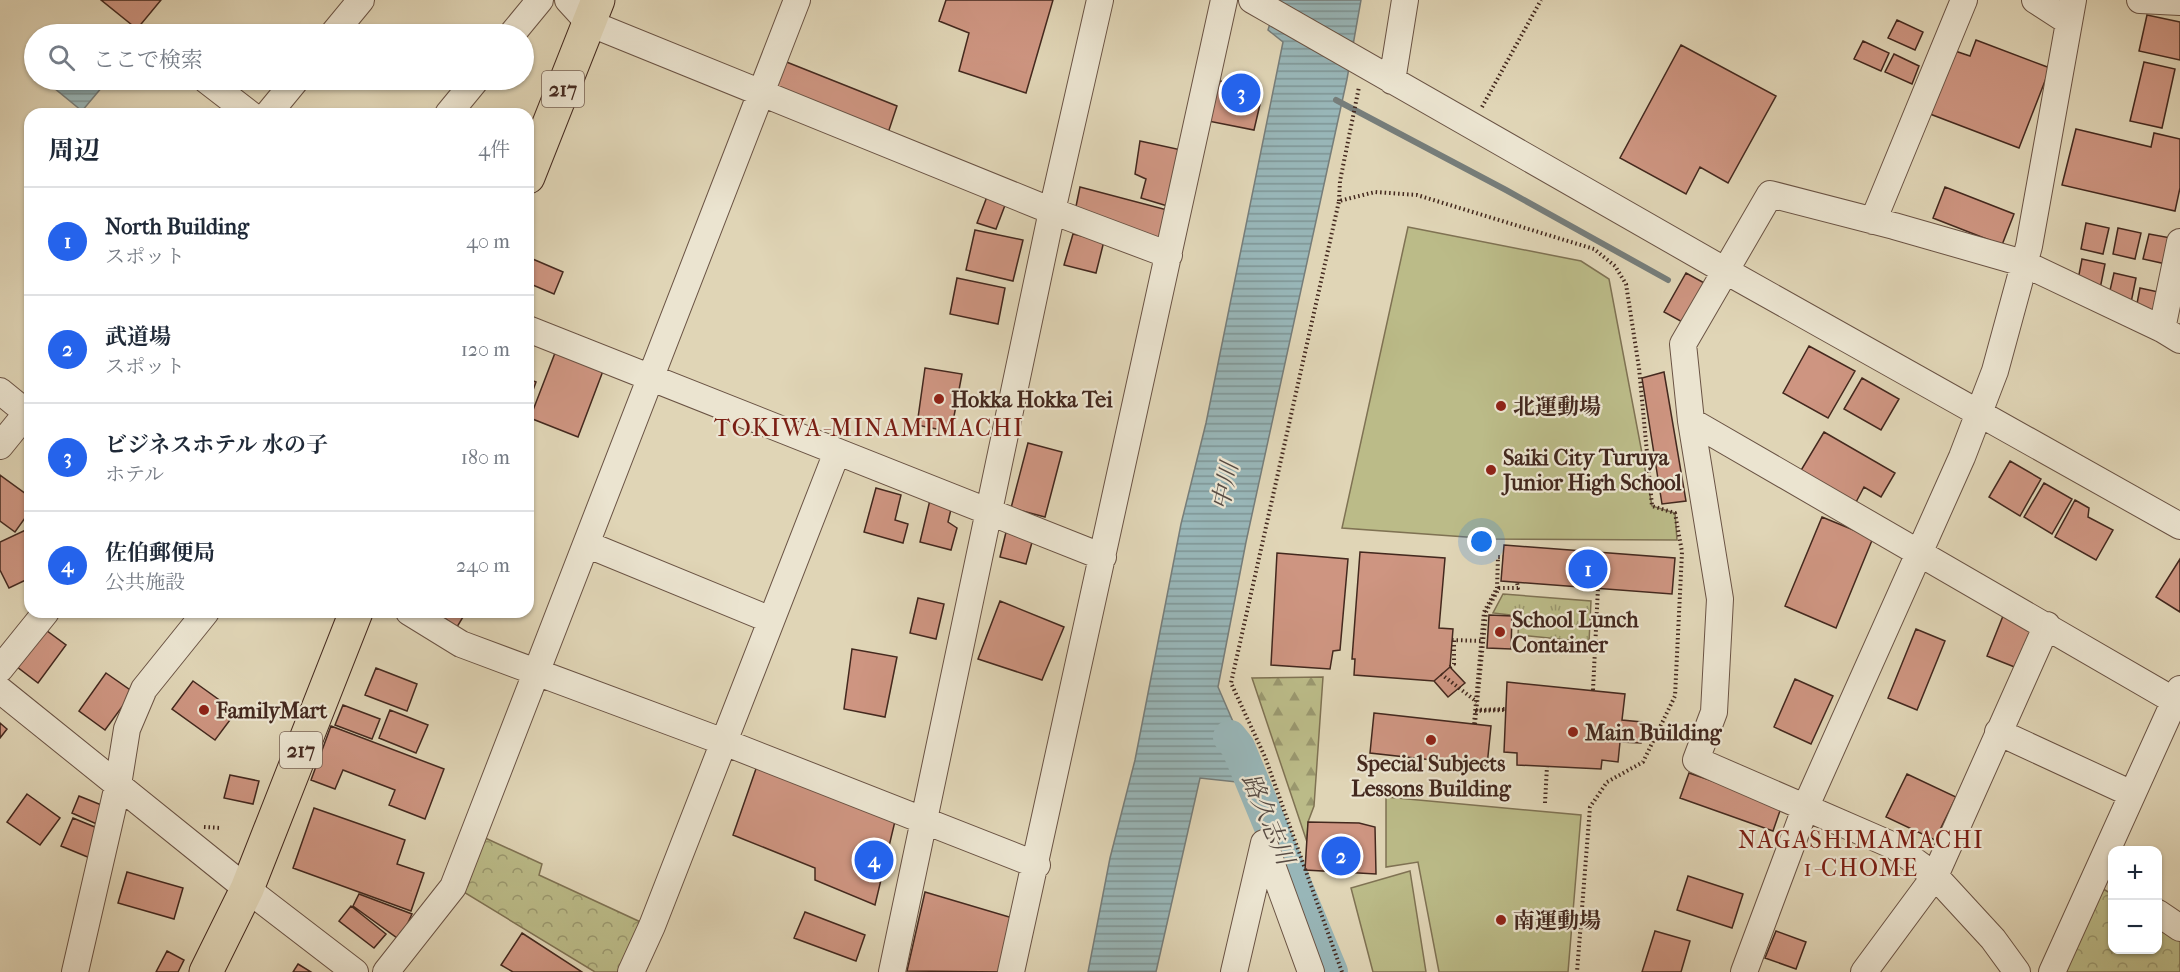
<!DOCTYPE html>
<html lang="ja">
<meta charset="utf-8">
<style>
:root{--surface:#fff;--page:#f6f6f7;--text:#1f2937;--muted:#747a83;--line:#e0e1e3;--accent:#2563eb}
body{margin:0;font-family:"IM FELL French Canon","Noto Serif JP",serif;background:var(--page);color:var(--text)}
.controls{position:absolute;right:18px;bottom:18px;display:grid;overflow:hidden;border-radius:12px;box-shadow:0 2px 4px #0004}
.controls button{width:54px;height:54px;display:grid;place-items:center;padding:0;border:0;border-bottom:2px solid var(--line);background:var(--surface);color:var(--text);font:30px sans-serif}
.you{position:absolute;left:1482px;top:542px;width:21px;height:21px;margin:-15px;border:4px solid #fff;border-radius:50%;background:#1a73e8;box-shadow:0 0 0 9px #1a73e833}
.badge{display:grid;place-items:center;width:39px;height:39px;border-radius:50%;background:var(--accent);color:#fff;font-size:20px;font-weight:700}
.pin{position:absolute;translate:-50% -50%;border:3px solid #fff;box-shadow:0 2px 6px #0006}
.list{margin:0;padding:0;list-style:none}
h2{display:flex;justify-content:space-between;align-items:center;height:78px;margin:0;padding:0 24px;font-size:26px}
h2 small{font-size:20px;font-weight:400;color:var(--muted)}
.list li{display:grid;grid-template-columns:39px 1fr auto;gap:18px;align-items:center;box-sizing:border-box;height:108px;padding:0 24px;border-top:2px solid var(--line)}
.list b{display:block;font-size:22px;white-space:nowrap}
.list p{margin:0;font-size:20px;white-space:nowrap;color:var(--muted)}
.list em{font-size:20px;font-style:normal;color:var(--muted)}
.icon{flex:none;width:33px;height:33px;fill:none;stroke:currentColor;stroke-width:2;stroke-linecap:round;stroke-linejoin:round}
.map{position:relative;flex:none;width:2180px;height:972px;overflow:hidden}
.search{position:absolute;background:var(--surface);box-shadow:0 2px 4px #0004;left:24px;top:24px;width:510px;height:66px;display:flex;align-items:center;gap:15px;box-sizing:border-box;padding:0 21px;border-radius:33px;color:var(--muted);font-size:22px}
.panel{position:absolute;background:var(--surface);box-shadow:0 2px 4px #0004;left:24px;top:108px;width:510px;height:510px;border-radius:18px}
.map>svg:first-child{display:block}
</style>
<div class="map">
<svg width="2180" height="972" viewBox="0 0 2180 972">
<defs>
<pattern id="grass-tufts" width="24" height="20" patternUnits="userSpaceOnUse" patternTransform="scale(1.5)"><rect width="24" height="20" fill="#bb8"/><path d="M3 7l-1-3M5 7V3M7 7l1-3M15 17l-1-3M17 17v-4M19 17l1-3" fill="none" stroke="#9a986f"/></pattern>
<pattern id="forest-firs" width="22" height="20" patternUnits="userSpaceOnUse" patternTransform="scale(1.5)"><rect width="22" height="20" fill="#bb8"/><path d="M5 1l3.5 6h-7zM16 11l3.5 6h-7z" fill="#9a986f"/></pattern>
<pattern id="park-crowns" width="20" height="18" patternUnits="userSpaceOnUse" patternTransform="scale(1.5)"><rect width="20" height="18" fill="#bb8"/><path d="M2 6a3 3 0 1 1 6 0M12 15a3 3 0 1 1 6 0" fill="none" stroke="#9a986f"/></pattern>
<pattern id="water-rules" width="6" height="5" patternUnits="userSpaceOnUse" patternTransform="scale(1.5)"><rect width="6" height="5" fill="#98b6b8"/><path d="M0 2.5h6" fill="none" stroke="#7e9495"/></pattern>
</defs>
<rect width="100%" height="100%" fill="#e0d5b6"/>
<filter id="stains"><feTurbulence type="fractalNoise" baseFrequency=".00333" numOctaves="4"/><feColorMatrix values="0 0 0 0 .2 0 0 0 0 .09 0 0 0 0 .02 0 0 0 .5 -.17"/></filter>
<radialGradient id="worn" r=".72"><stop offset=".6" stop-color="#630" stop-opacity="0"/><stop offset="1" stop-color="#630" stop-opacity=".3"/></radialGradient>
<path fill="url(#grass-tufts)" stroke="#7f7253" stroke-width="1.5" d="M1503 594 1591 601 1589 642 1518 635 1519 616 1493 613Z"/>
<path fill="url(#forest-firs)" stroke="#7f7253" stroke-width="1.5" d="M1323 677 1314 806 1308 822 1307 842 1252 678Z"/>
<path fill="url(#park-crowns)" stroke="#7f7253" stroke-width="1.5" d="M483 837 542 864 539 875 647 925 627 972H595L462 891Z
M2096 885 2112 894V950H2158V921L2180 934V972H2057Z"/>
<path fill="#bb8" stroke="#7f7253" stroke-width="1.5" d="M1408 227 1581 261 1609 279 1652 506 1675 513 1677 540 1494 539 1342 528Z
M1386 797 1581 815 1568 972H1439L1418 862 1386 867Z
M1410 871 1426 972H1373L1351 888Z"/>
<path fill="url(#water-rules)" stroke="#767d7a" stroke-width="1.5" d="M1277 0H1361L1347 79 1246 542 1218 687 1257 777 1246 783 1200 778 1156 972H1088L1110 858 1135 760 1181 524 1206 423 1283 42 1268 30Z
M50 80H108L82 111 48 83Z"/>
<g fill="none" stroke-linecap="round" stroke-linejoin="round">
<path stroke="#767d7a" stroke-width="6" d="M1336 100 1506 190 1668 280"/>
<path stroke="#98b6b8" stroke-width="34" d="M1230 737 1238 747 1331 972"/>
</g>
<path fill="#ce9581" stroke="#43281e" stroke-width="1.5" d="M101 0H161L137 29Z
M946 0H1053L1026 93 959 71 969 33 939 21Z
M2147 15 2180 22V60L2139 51Z
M1897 20 1923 32 1915 50 1888 38Z
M1976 40 2050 68 2019 148 1930 114 1955 51 1970 56Z
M1863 41 1889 53 1881 71 1854 59Z
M1681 45 1776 96 1728 183 1700 167 1686 194 1620 158Z
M1894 54 1919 66 1912 84 1885 72Z
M784 61 897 106 886 139 775 92Z
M2144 62 2175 69 2162 128 2130 121Z
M1211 79 1256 89 1261 100 1254 130 1203 120Z
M2076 129 2151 147 2154 133 2180 139V188L2175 211 2062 185Z
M1140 141 1186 151 1174 208 1141 198 1146 179 1135 174Z
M1080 187 1171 211 1164 244 1074 216Z
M1945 187 2014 214 2002 245 1933 218Z
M988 194 1007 200 996 229 977 223Z
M2086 223 2109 228 2103 254 2081 249Z
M2118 228 2141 233 2135 259 2113 254Z
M975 230 1023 240 1013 281 966 270Z
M1073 234 1104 241 1096 273 1064 265Z
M2149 234 2171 238 2166 264 2143 259Z
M528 257 563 272 554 294 528 283Z
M2082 259 2105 264 2100 289 2077 285Z
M1686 273 1708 285 1686 324 1664 312Z
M2114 273 2136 278 2131 303 2108 299Z
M957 278 1005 288 998 324 950 314Z
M2140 288 2163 293 2158 319 2135 314Z
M1809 346 1855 371 1828 418 1783 393Z
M555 353 603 371 578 437 530 418Z
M925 368 962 374 951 432 917 425Z
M1664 372 1686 501 1662 504 1642 378Z
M1862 378 1899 399 1881 430 1844 409Z
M528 379 536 382 528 404Z
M1824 432 1895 473 1881 497 1864 487 1855 504 1800 472Z
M1028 443 1062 452 1045 517 1011 508Z
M2010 461 2041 479 2020 516 1989 497Z
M0 475 30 497V511L15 532 0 521Z
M2044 483 2072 499 2052 534 2024 517Z
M876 488 901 495 895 520 908 524 903 543 864 532Z
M930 500 952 505 948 522 957 528 951 550 920 542Z
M2075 500 2089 508 2088 517 2113 530 2096 560 2055 537Z
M1822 517 1873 538 1836 628 1785 606Z
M30 528V578L9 588 0 570V542Z
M1007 528 1034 535 1026 564 1000 557Z
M1504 545 1675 558 1672 594 1501 581Z
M1360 552 1445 558 1439 628 1453 629 1450 667 1434 681 1354 675 1355 659H1352Z
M1277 553 1348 559 1340 650 1333 651 1330 669 1271 665Z
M2180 559V612L2156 597Z
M918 598 944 604 936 639 910 633Z
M1000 601 1064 627 1042 680 978 659Z
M2005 611 2035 623 2017 668 1987 656Z
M436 612H466L457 627Z
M1489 615 1512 616 1511 649 1487 648Z
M39 625 66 645 38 683 12 663Z
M1916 629 1945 641 1917 710 1888 698Z
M852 649 897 657 885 717 844 709Z
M1450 667 1465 683 1448 697 1434 681Z
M376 668 417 684 407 711 365 695Z
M106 673 133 692 105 730 79 711Z
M1795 679 1833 696 1811 744 1774 727Z
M193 681 236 712 215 740 172 709Z
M1507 682 1625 694 1622 720 1642 722 1641 743 1620 742 1618 762 1602 760 1601 769 1517 765V753L1504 752Z
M343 705 380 719 372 739 335 725Z
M390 710 428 725 416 753 379 738Z
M1374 713 1491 726 1487 766 1370 753Z
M0 723 7 729 0 738Z
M331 726 444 769 425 819 389 805 395 790 343 770 335 789 311 780Z
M758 763 896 817 875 905 815 880V868L733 835Z
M1689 773 1782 805 1773 831 1680 798Z
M1907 774 1956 797 1935 840 1886 817Z
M230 775 259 781 253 804 224 798Z
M27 794 60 818 40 845 7 822Z
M79 796 104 806 101 826 72 813Z
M314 808 405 840 397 864 424 873 411 911 293 868Z
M73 818 102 830 90 858 61 846Z
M1308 822 1359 823 1375 827 1376 874 1305 870Z
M127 872 183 888 174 919 118 903Z
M1688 876 1743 894 1732 928 1677 910Z
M925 892 1016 919 1004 972 907 971Z
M359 894 412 914 400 940 353 906Z
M351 906 386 934 374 948 339 921Z
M805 912 865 935 856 961 794 938Z
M1655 931 1690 941 1681 972H1642Z
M1776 931 1806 942 1796 969 1765 958Z
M522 933 582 972H513L501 965Z
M167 951 184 960 178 972H156Z
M298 964 311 972H293Z"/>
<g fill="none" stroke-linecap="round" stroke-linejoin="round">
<g stroke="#6a5344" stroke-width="28">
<path id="minor" d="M568 0 589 23 1052 211 1169 255
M1252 0 1724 270 2180 526
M2035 0 2069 22
M2140 0 2180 2
M333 34 361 0
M512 34 540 0
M206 80 250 114
M1392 81 1405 0
M268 114 296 80
M448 114 476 80
M1873 221 1964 0
M528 329 1103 557
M2162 329 2180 242
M0 391 27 413
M1691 421 2180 704
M0 446 30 409
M586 544 771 620
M409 612 461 644 724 742 1037 865
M0 669 46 612
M0 690 247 889 355 972
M1998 732 2132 794
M2158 913 2180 928
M75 972 118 785 127 729 144 689 206 612
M386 972 453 887 797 0
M631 972 652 926 837 452
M892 972 1052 211 1100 0
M1011 972 1224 0
M1234 972 1264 843 1311 972
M1744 972 1806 806 1962 457 1995 371 2029 246 2073 0
M1864 972 1935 876 2047 625
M2017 972 1993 939 1935 876 1894 846 1696 760 1714 712 1720 599 1691 421 1683 344 1770 194 1894 226 2023 263 2162 329 2180 340
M2052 972 2180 689"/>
</g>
<g stroke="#43281e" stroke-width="35">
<path id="highway" d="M528 177 598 0
M206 972 247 889 356 612"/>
</g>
<path stroke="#43281e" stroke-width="4" stroke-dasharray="1.5 3" stroke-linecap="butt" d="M1482 107 1541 0
M1339 201 1340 181 1359 87
M1452 640 1483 641
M1450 667 1454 664V640
M1441 674 1477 702
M1593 690 1598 588
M1476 710 1505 709
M1475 724 1486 612 1499 588H1518L1517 582
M1545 803 1547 766
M204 827 221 828
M1342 972 1265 757 1231 683 1339 201 1375 192 1417 195 1594 249 1615 266 1626 284 1639 368 1652 506 1675 513 1682 552 1675 696 1643 762 1607 782 1590 807 1577 972"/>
<use href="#minor" stroke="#ebe4d0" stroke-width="26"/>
<use href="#highway" stroke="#e0d5b6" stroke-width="33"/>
<path stroke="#43281e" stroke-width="4" stroke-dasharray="1.5 3" stroke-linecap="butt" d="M1475 711 1505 710
M1474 724 1484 612 1497 588 1498 557H1503"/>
</g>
<g fill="#8f2418" stroke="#ebe4d0" stroke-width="2">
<circle cx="939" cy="399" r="6"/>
<circle cx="1501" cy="406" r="6"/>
<circle cx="1491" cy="470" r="6"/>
<circle cx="1500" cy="632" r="6"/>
<circle cx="204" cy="710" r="6"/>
<circle cx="1573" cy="732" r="6"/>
<circle cx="1431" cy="740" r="6"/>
<circle cx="1501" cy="920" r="6"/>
</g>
<g text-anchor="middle" stroke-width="4.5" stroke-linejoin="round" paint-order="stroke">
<g fill="#ebe4d0" stroke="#756053" stroke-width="1.5">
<rect x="542" y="71" width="42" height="36" rx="4.5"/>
<rect x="280" y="732" width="42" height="36" rx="4.5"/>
</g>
<g font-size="21" font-weight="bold" fill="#43281e">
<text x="563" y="96">217</text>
<text x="301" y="757">217</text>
</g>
<g font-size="22" font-weight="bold" fill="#43281e" stroke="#ebe4d0" text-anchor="start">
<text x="951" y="407">Hokka Hokka Tei</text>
<text x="1513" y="414">北運動場</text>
<text x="1503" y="465">Saiki City Turuya<tspan x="1503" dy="25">Junior High School</tspan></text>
<text x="1512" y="627">School Lunch<tspan x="1512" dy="25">Container</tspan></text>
<text x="216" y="718">FamilyMart</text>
<text x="1585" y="740">Main Building</text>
<text x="1431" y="771" text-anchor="middle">Special Subjects<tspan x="1431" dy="25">Lessons Building</tspan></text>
<text x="1513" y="928">南運動場</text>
</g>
<g font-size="24" letter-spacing="1.5" fill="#7a1f14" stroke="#ebe4d0">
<text x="869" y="436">TOKIWA-MINAMIMACHI</text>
<text x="1861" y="848">NAGASHIMAMACHI<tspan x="1861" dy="28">1-CHOME</tspan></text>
</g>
<g font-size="24" font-style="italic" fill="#584c44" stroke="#ebe4d0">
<text transform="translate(1225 486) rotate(-78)" y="8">中川</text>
<text transform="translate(1268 819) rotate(67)" y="8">路久志川</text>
</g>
</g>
<rect width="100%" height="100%" filter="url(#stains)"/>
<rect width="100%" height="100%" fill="url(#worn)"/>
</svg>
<div class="controls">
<button>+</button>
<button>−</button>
</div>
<div class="you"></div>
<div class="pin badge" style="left:1588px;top:569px">1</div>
<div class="pin badge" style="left:1341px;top:856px">2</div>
<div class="pin badge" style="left:1241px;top:93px">3</div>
<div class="pin badge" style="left:874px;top:860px">4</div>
<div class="search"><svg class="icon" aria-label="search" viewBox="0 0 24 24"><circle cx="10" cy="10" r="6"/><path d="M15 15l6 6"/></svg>ここで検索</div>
<section class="panel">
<h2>周辺<small>4件</small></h2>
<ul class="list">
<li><span class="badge">1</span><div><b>North Building</b><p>スポット</p></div><em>40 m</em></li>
<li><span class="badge">2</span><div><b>武道場</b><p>スポット</p></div><em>120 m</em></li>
<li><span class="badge">3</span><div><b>ビジネスホテル 水の子</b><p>ホテル</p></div><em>180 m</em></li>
<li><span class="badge">4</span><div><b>佐伯郵便局</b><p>公共施設</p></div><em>240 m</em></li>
</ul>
</section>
</div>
